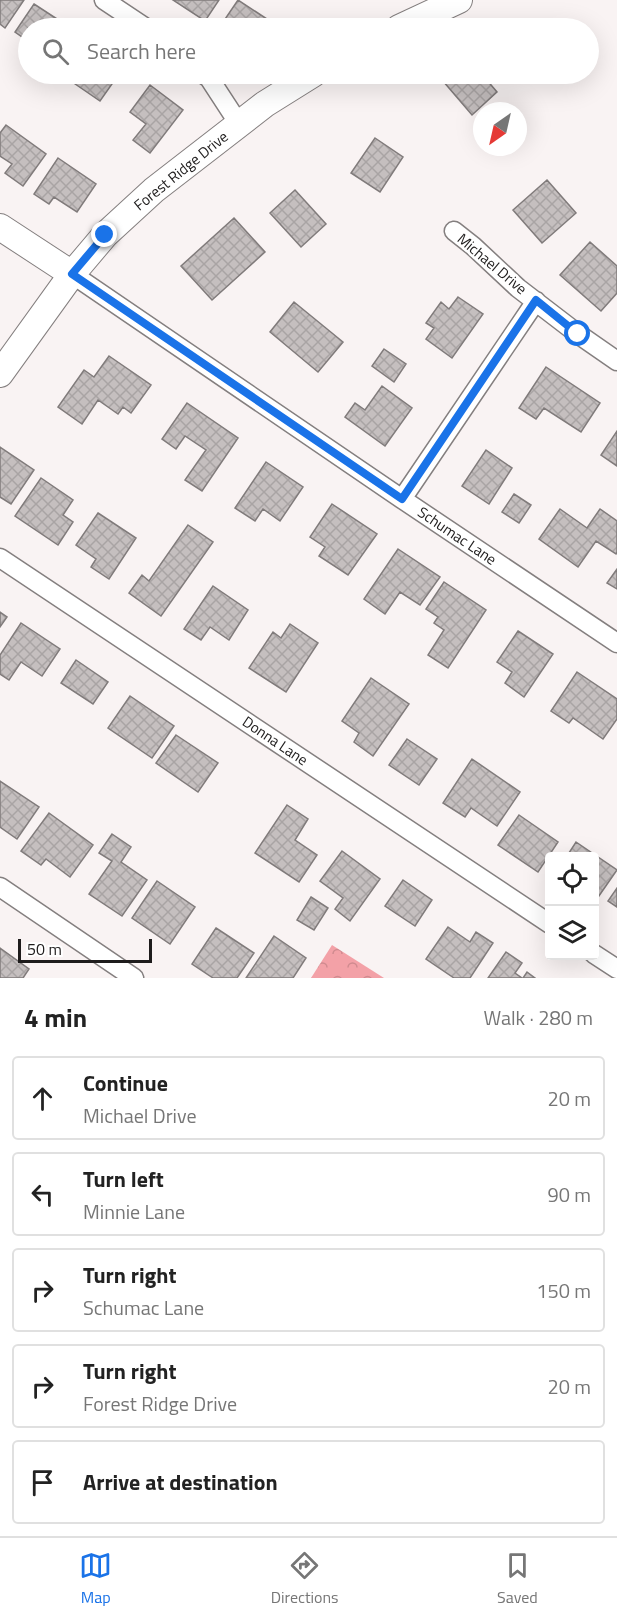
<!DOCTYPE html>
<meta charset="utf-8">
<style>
:root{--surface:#fff;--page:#f2f2f2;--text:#222;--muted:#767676;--line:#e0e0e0;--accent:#1a73e8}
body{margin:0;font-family:"Titillium Web",sans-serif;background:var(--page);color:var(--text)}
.controls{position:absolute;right:18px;bottom:18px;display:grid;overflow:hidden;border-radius:6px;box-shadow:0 6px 24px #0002}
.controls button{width:54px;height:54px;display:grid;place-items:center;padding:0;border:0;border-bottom:2px solid var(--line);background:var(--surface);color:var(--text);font:30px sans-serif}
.compass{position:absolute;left:473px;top:102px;width:54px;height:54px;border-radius:50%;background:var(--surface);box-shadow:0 6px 24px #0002;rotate:214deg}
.scale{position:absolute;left:18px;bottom:15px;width:134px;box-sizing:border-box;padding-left:6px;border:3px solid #1e1c1c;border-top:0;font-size:16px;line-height:21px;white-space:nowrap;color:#1e1c1c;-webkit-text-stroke:4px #fff;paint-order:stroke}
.stop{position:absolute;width:18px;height:18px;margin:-14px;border:4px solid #1a73e8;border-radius:50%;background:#fff}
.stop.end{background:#1a73e8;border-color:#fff;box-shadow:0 2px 6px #0008}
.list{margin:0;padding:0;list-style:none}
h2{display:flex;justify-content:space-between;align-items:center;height:78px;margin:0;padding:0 24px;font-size:26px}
h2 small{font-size:20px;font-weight:400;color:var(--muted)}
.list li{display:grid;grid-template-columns:39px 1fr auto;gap:18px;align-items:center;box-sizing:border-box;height:84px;margin:0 12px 12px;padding:0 12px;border:2px solid var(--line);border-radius:6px}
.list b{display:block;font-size:22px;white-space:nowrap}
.list p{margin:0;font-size:20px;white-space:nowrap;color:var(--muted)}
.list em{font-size:20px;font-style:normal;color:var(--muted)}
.icon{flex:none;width:33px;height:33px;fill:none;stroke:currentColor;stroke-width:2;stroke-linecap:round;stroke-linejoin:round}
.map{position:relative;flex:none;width:617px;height:978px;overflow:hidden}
.search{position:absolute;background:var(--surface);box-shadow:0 6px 24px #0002;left:18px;right:18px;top:18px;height:66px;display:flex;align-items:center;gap:15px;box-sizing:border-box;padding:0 21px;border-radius:33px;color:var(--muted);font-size:22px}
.sheet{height:558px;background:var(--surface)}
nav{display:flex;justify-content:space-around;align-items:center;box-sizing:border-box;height:84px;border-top:2px solid var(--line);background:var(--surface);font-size:16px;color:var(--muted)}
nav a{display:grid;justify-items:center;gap:3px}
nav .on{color:var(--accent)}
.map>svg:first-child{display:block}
</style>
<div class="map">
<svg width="617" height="978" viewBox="0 0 617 978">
<defs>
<pattern id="forest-crowns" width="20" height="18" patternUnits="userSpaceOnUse" patternTransform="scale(1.5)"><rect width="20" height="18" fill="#f3a1a7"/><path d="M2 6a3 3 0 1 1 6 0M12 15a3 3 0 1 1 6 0" fill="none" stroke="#d08a8f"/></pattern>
<pattern id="building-cross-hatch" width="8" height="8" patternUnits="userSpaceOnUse" patternTransform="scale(1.5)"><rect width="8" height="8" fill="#c5bfbf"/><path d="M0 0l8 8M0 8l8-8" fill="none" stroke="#a9a4a4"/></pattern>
</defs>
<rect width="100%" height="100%" fill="#f9f3f3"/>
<path fill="url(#forest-crowns)" d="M332 945 384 978H311Z"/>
<path fill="url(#building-cross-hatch)" stroke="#807b7b" stroke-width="1.5" d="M0 0H24L5 28 0 24Z
M173 0H219L205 21Z
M238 0 270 21 265 28H219Z
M34 4 71 28H28V41L15 32Z
M63 74H119L100 101 62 75Z
M451 74H492L486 79 497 92 472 115 443 81Z
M150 85 183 110 150 153 133 140 146 124 130 112Z
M6 125 46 154 23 186 5 173 12 164 0 156V133Z
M375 138 403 157 380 192 351 173Z
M58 158 96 184 77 212 54 197 49 204 34 194Z
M547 180 576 213 542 243 513 210Z
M295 190 326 224 301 247 270 213Z
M234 218 265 252 212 300 181 266Z
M590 242 617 266V293L601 311 560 275Z
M458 297 483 314 452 358 426 339 434 328 426 323 441 302 449 309Z
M294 302 343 342 318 372 270 332Z
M384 349 406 364 394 382 372 366Z
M109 356 151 385 131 413 123 407 118 414 98 400 82 424 58 407 84 370 94 377Z
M546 367 600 403 581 432 544 408 536 419 519 408Z
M382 386 412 408 385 446 345 417 355 403 365 410Z
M187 403 238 438 202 491 185 480 206 450 185 436 176 449 162 439Z
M617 431V466L601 455Z
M0 447 34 470 11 504 0 497Z
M486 450 512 468 489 504 462 486Z
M266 462 303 487 280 521 263 509 255 521 235 508Z
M41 478 73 500 63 515 73 522 58 545 15 516Z
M514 494 531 505 519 523 502 512Z
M332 504 377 534 348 575 319 556 325 547 310 537Z
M560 509 587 528 600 509 617 521V552L616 554 596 541 578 567 539 539Z
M98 513 136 538 109 579 91 567 96 559 76 545Z
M188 525 213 542 161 616 129 593 142 575 149 581Z
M398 549 440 577 420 605 400 592 385 614 364 599Z
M617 569V589L607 583Z
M444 582 486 610 448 668 428 655 444 630 434 623 438 617 426 609Z
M213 586 248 610 229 640 210 627 201 640 184 629Z
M0 612 7 617 0 627Z
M21 623 60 649 42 676 21 662 9 680 0 674V655Z
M290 624 318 643 286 692 249 668 273 632 281 638Z
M518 631 553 654 524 697 505 683 512 672 497 662Z
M76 660 108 682 93 704 61 683Z
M577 672 617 699V719L603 739 573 718 569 723 551 711Z
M371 678 409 704 373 756 354 742 359 733 342 721Z
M130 696 174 726 152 758 108 728Z
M176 735 218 763 198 792 156 763Z
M407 739 437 759 419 785 389 765Z
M472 759 520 792 497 826 471 808 465 817 443 803Z
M0 781 39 807 17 839 0 827Z
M287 805 308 819 295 840 317 855 299 882 255 853Z
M49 813 93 845 70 877 46 859 41 865 21 851Z
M519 815 558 842 538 872 498 845Z
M112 834 131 847 121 862 147 880 122 916 89 894 112 861 99 853Z
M576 842 617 870 594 903V856H567Z
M342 851 380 879 350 921 335 909 343 898 320 881Z
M403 880 432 900 415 926 385 906Z
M157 881 195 907 170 944 132 918Z
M617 888V907L608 901Z
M311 897 328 908 314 930 297 920Z
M448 927 470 942 476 932 493 943 470 978H454L426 959Z
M216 928 254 953 237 978H213L192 964Z
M274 936 306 958 293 978H246Z
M0 948 29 969 23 978H0Z
M506 952 522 963 515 973 522 978H488Z
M527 972 535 978H523Z"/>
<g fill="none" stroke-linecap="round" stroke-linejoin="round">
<g stroke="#847f7f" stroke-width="21">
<path id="street" d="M104 0 146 28
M203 74 209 78 239 124
M454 231 473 246 518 288 578 334 617 361
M72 274 402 499 617 643
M402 499 536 301
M0 558 550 924
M0 887 134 978
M594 954 617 969"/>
</g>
<g stroke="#847f7f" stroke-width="28">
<path id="secondary" d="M399 28 459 0
M0 227 72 274
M0 374 72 274 105 235 154 190 265 104 313 74"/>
</g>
<use href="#street" stroke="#fff" stroke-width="18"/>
<use href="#secondary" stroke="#fff" stroke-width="26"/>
</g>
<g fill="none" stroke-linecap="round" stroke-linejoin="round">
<path stroke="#1a73e8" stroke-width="8" d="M105 235 72 274 402 499 536 300 578 334"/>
</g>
<g text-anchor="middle" stroke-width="5" stroke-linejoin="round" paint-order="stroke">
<g font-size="15" fill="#1e1c1c" stroke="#fff">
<text transform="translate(181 171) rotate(-39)" y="5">Forest Ridge Drive</text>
<text transform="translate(492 264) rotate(40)" y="5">Michael Drive</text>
<text transform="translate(457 536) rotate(34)" y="5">Schumac Lane</text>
<text transform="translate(275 741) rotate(34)" y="5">Donna Lane</text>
</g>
</g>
</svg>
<div class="controls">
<button><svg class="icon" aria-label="locate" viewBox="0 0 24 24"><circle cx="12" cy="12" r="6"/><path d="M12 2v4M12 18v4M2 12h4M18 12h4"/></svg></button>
<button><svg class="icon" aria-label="layers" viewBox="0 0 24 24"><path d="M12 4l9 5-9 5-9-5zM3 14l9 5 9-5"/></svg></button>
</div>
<svg class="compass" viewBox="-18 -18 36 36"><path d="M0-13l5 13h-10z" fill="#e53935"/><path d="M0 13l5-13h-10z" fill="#767676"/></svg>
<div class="scale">50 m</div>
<div class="stop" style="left:578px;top:334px"></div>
<div class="stop end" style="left:105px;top:235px"></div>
<div class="search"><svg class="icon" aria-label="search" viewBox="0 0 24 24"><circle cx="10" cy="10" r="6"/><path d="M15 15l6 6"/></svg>Search here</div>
</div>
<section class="sheet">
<h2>4 min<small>Walk · 280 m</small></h2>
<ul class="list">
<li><svg class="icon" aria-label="ahead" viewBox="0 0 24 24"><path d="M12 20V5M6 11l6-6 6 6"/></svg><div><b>Continue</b><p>Michael Drive</p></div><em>20 m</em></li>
<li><svg class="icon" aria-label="left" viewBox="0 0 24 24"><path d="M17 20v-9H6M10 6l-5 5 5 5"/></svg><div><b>Turn left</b><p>Minnie Lane</p></div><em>90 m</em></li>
<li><svg class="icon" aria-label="right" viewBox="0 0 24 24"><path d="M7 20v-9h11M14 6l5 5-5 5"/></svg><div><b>Turn right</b><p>Schumac Lane</p></div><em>150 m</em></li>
<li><svg class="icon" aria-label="right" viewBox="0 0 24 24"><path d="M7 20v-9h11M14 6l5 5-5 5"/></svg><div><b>Turn right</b><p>Forest Ridge Drive</p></div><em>20 m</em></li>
<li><svg class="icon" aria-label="arrive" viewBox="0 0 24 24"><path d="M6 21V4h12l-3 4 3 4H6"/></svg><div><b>Arrive at destination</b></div></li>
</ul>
</section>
<nav>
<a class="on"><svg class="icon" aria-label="map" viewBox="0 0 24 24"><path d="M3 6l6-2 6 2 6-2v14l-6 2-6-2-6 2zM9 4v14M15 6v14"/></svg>Map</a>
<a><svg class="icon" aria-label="directions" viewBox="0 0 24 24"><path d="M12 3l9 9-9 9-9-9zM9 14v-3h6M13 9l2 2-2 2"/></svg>Directions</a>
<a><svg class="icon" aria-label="saved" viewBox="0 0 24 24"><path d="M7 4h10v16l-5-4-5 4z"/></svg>Saved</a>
</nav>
